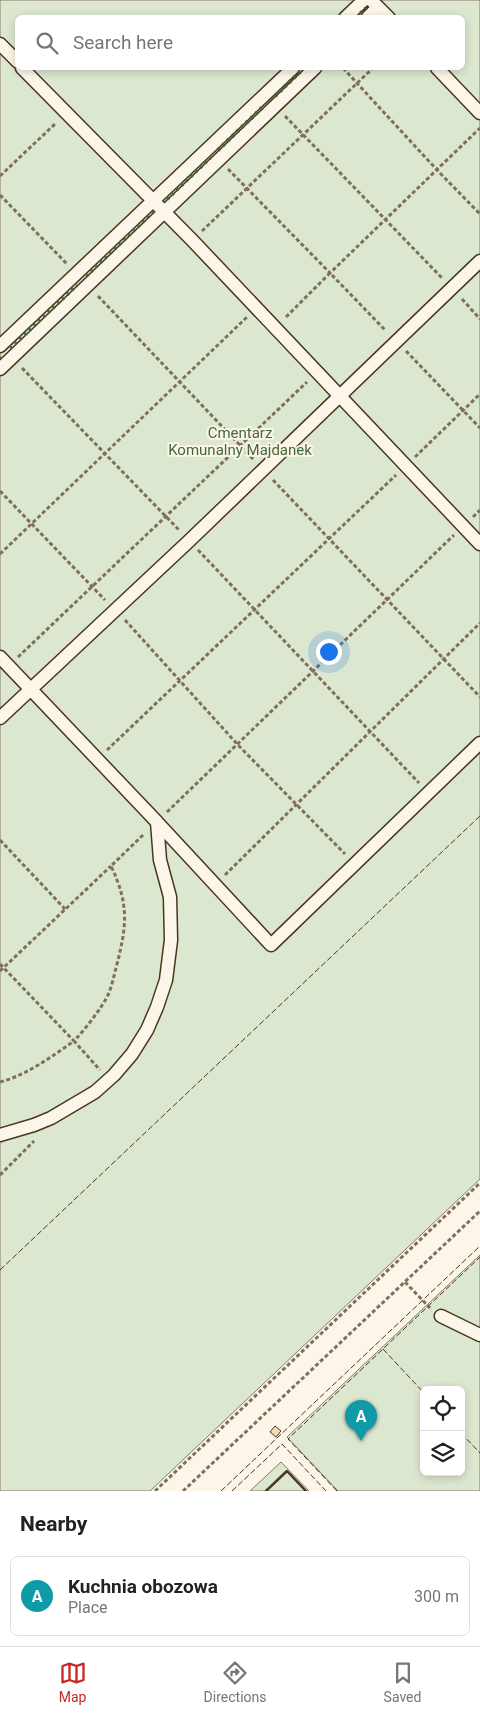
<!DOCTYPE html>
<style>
:root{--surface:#fff;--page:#f2f2f2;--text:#222;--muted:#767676;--line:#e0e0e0;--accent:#c62828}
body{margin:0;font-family:Roboto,sans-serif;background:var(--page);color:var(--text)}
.controls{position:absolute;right:15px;bottom:15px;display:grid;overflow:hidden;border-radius:8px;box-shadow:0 2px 8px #0003}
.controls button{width:45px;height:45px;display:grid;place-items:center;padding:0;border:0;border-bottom:1px solid var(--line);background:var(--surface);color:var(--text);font:25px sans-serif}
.you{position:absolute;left:328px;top:651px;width:18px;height:18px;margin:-12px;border:4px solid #fff;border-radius:50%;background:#1a73e8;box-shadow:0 0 0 8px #1a73e833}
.badge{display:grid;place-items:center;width:32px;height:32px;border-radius:50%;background:var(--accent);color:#fff;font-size:16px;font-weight:700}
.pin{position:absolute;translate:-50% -41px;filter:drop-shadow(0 1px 2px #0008)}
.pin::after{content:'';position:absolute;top:26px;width:18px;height:15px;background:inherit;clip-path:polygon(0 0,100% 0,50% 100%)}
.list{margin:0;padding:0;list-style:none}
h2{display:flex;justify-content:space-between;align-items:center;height:65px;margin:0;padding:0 20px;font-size:21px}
h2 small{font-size:16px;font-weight:400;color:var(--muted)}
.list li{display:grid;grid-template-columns:32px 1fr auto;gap:15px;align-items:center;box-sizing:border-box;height:80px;margin:0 10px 10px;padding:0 10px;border:1px solid var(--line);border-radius:8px}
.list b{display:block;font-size:19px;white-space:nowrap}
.list p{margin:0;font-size:16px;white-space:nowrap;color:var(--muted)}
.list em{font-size:16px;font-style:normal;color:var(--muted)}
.icon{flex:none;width:28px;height:28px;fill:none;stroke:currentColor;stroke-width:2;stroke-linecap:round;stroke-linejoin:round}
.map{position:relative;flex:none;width:480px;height:1491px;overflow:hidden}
.search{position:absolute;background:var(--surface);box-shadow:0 2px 8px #0003;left:15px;right:15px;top:15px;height:55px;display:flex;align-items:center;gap:12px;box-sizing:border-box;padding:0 18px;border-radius:8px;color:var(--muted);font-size:19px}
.sheet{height:155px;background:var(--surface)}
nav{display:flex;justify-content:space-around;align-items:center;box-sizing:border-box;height:70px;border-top:1px solid var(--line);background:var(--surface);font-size:14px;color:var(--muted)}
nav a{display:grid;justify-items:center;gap:2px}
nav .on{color:var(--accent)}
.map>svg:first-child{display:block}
</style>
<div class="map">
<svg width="480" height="1491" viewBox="0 0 480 1491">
<rect width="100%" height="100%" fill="#fbf6e9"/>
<path fill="#dce7d0" stroke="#887966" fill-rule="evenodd" d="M0 0H480V1179L150 1491H0ZM18 18H462V68H18Z
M480 1255V1491H338L287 1437ZM424 1390H461V1472H424Z
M281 1462 309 1491H250Z"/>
<path fill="#ecdcbc" stroke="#4a3520" d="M275 1426 281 1431 276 1437 270 1432Z"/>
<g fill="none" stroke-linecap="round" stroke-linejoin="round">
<g stroke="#4a3520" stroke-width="15">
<path id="pedestrian" d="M371 0 389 18
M345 18 364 0
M367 18 378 7
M0 44 18 62
M22 68 192 240 480 544
M437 68 480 113
M0 346 293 68
M0 369 315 68
M0 657 157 822 160 860 170 897 171 940 166 980 157 1007 147 1030 132 1054 114 1075 95 1092 51 1118 34 1125 0 1135
M0 718 189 541 480 261
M157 822 271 945 480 743
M441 1316 480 1335"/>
</g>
<path stroke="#7f6f5c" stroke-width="3" stroke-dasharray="4 2.5" stroke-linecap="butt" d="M343 68 437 170 480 214
M285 116 442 278
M228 169 330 273 480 128
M0 176 56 123
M0 195 67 264
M202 231 373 68
M98 296 254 460
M462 299 480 319
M286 317 330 273 386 331
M406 351 480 428
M22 368 180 531
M415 457 480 394
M273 480 480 697
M0 491 105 600
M473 517 480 510
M198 550 419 783
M0 554 247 317
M125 620 238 745 345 854
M18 657 307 382
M107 750 396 475
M167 812 454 535
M0 840 65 909
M225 875 480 623
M0 964 74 1041C86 1028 98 1013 107 997 112 987 114 975 117 964 127 925 129 904 111 866L143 835
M0 971 111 866
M0 1082C27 1075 51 1057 74 1041L100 1070
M0 1175 34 1141
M405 1282 430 1308
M155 1491 480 1183
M183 1491 480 1211"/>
<use href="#pedestrian" stroke="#fbf6e9" stroke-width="12"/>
<path stroke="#436837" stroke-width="4" stroke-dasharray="2.5 4" stroke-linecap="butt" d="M356 18 366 8
M275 96 304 68
M218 150 265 105
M167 199 210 158
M86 276 153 212
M10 348 77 285
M0 358 1 357"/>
<path stroke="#4a3520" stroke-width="1" stroke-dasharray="6 2.5" stroke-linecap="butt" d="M0 1270 480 816
M383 1349 424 1393
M461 1433 480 1453
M221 1491 480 1246
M232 1491 282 1444 326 1491
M337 1491 288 1439 480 1257"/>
<path stroke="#4a3520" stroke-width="2.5" d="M266 1491 287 1471 306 1491"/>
</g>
<g text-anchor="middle" stroke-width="4" stroke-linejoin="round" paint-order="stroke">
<g font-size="15" fill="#436837" stroke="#fbf6e9">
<text x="240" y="438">Cmentarz<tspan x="240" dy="17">Komunalny Majdanek</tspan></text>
</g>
</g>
</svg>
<div class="controls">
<button><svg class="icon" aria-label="locate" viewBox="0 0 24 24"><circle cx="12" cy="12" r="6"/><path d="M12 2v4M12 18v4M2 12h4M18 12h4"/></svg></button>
<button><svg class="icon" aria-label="layers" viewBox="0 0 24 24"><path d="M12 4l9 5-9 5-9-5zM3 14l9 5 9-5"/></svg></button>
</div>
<div class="you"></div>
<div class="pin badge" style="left:361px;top:1441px;background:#0f9aa8">A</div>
<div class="search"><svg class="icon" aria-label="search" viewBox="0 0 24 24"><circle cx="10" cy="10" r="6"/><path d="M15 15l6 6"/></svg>Search here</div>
</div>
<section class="sheet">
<h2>Nearby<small></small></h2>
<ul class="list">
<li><span class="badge" style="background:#0f9aa8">A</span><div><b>Kuchnia obozowa</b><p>Place</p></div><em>300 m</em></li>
</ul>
</section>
<nav>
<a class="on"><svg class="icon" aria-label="map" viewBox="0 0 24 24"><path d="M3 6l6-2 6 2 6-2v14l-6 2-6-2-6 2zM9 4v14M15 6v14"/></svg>Map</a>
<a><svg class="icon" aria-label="directions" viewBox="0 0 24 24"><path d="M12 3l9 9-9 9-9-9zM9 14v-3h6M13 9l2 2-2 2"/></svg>Directions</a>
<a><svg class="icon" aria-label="saved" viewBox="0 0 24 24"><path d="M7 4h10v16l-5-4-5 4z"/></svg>Saved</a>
</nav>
